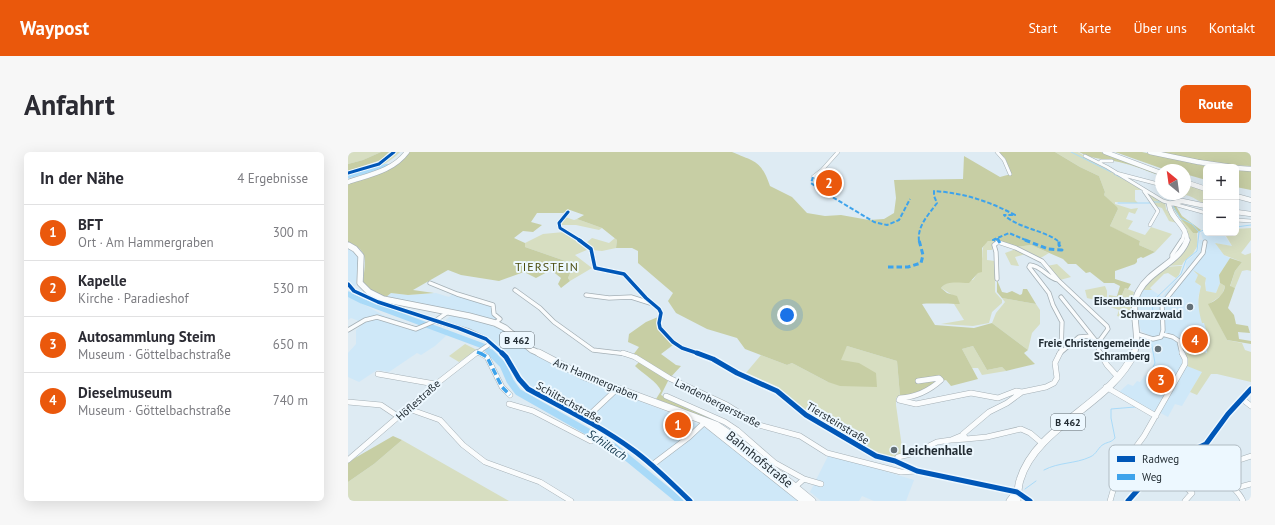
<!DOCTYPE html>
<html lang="de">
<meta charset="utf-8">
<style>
:root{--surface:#fff;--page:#f7f7f7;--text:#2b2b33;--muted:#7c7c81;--line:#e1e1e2;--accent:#ea580c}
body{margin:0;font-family:"PT Sans",sans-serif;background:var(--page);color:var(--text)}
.controls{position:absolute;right:12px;top:12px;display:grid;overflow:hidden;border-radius:6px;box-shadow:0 4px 16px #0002}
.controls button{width:36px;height:36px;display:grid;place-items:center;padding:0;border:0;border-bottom:1px solid var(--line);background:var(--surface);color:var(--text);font:20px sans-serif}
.compass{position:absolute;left:807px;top:12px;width:36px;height:36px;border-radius:50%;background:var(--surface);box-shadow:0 4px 16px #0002;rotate:331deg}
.you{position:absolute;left:439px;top:163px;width:14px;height:14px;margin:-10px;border:3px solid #fff;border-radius:50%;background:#1a73e8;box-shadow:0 0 0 6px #1a73e833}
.badge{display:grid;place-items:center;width:26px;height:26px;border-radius:50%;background:var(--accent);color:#fff;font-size:13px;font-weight:700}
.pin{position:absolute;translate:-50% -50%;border:2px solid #fff;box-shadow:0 1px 4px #0006}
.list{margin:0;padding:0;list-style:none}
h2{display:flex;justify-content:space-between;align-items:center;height:52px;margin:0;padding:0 16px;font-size:17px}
h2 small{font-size:13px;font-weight:400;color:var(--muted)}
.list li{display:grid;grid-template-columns:26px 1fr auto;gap:12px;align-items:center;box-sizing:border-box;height:56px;padding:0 16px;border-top:1px solid var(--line)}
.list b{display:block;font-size:15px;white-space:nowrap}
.list p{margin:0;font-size:13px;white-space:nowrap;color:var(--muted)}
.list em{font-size:13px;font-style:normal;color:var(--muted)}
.map{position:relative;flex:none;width:903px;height:349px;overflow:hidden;border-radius:6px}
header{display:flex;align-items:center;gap:24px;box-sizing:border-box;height:56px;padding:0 20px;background:var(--accent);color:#fff}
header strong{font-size:19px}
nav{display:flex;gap:22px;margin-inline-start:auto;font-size:14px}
.intro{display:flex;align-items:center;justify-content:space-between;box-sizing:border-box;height:96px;padding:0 24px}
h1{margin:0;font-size:28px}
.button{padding:10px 18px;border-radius:6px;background:var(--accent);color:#fff;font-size:14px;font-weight:700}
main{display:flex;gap:24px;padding:0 24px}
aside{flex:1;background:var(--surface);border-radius:6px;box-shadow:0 4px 16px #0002}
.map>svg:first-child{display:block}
</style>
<header>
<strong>Waypost</strong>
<nav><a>Start</a><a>Karte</a><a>Über uns</a><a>Kontakt</a></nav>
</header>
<div class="intro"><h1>Anfahrt</h1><a class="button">Route</a></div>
<main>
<aside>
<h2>In der Nähe<small>4 Ergebnisse</small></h2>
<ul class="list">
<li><span class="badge">1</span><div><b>BFT</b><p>Ort · Am Hammergraben</p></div><em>300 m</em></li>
<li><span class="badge">2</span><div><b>Kapelle</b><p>Kirche · Paradieshof</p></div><em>530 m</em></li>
<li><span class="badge">3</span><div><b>Autosammlung Steim</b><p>Museum · Göttelbachstraße</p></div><em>650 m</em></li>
<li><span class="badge">4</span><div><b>Dieselmuseum</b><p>Museum · Göttelbachstraße</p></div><em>740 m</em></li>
</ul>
</aside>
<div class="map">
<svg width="903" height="349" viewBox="0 0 903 349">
<rect width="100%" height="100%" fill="#deebf3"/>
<path fill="#cfe8f8" d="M856 79 858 81 876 83 884 94 867 91 876 103 882 106 871 123 872 131 868 141 858 139 857 125 844 119 850 123 848 128 849 132 853 134 850 146 859 181V201L837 195 839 210 854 220 834 254 827 252 820 265 807 258 805 261 770 241 780 232 785 234 789 229 792 230 797 223 800 224 806 212V203L802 184 793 179 789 164V149L792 140 794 138H804L814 145 825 131 829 128H828L832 127 838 119V110L850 99 851 88H855L853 81Z
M0 96 4 97 11 105V114L8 130 9 133 0 136Z
M43 141 60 143 88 141 101 145 104 142 145 155 144 162 150 168 38 145Z
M0 144 37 164 66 174 75 173 99 183 87 194 73 203 69 201 41 220 29 218 11 230 0 225V201L8 192V178L16 171 3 166 0 168Z
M104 163 131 168 153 176 187 203 259 236 350 272 365 280 452 349H346L309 313 300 307 247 272 182 236 174 229 151 194 127 181 96 169Z
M480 304 510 311 566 328 558 349H526L514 344 511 349H473L462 340Z"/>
<path fill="#d7dec1" d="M0 0H33L15 8 0 12Z
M42 0H52C43 10 13 27 0 24V20C14 16 32 13 42 0Z
M707 0H730L794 38H787V48L790 51 767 50V52L783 57 790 56 787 62 781 60 778 67 785 69 780 77 797 83 803 75 824 82 807 100 791 93 792 89 765 76 762 74 770 57 756 43 757 40 751 24 732 15Z
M837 32 858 39V52C850 50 847 45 838 43L836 45 819 42H837Z
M798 38 817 51 818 57 829 71 821 69 814 56C804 54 802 47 798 38Z
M217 65 226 68 229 67 254 76 251 78 228 73H213Z
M832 67 838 71 845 81H849C849 87 851 93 847 98 844 105 837 106 834 113L818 114C838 96 850 93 832 67Z
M903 76V88L893 101 897 103 903 101V119L899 118 894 119 887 136 882 135 887 119 894 110 876 103 867 91 884 94 878 84 863 81H888V77Z
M216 80 236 92 241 97 227 103 244 116 222 129 220 126 226 112 177 95V91L195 82Z
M244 86 261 91 267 86 269 88 268 96 254 99 244 98 238 91Z
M640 89H651V90L645 91 644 98H639V108L647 109V140L654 148V151L644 160 641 171 625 174 593 172 616 168 606 152H612L606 144 593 136C600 127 615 129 625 128 630 121 632 115 634 107 635 99 633 94 640 89Z
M683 93 701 101 691 107 668 95Z
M668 97 678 102 667 105 671 114 663 113 657 101Z
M709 112 723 125 712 128 699 114Z
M831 114H834L831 123 828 126 820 121 816 122 802 136 804 138H794L817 115Z
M845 118 858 126 857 131 858 139 868 141 872 131 877 134 874 143 861 152 879 188 894 191 897 198 903 200V230L869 222H863L849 243 842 240 854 220 839 214 837 195 859 201V181L856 171H854C850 156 849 149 853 134L847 130 850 123Z
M757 134 759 139V151L739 146 737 138Z
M777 136 786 140 784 148V168L769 164 771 158 760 154 761 143 773 145Z
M654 146 688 152 692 158V172L684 181 680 198 644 171 648 161 657 150Z
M117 192 129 198 111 210 101 204Z
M499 194 549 209 552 244 548 246V253L555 302 543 305 534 303 504 287 454 256 441 245 418 231 397 222 413 203 439 213 444 211 480 230Z
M625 194 639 218 654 215 658 219 634 223 630 216H624L614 197Z
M54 288 161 349H0V330L26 312Z"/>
<path fill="#c7cea4" d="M33 0H41L33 8 0 19V12L15 8Z
M59 0H384C407 10 413 8 422 34L444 45 459 61 477 64 493 63 521 68 536 67 546 61 548 46 546 28 615 27 616 4 652 25 663 22 657 6 650 0H707L732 15 751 24 757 40 756 43 769 55 770 57 762 74 792 89 791 93 807 100 795 106 793 105 789 107V110L787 112 767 119V127L783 132 780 137 777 136 773 145 769 144 772 134 766 131H756L742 120 738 121 728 112H720L715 107 683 93 668 95 651 89H640L634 96V120L630 121 621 131C611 131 599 128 593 136L599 141 609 144 612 152C605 152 579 151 574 152L587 173 626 176 644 171 680 198 676 201 687 212 658 219 654 215 639 218 625 194 614 197 630 227 603 234 598 228 590 230 567 244H552L549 209 499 194 493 208 511 211 528 221 529 235 492 234 480 230 444 211 439 213 397 197 389 186 359 177 328 161 320 149 325 141 290 111V99L284 96H268L269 88 254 76 229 67 236 63 222 58 215 61H189L183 70 194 73 185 80 175 79 166 86 177 91V95L226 112 220 126 222 129 213 136 210 132 213 126 203 118 188 126 176 120 151 129 113 123 100 118 65 138 86 141 60 143 43 141 38 145 24 139 15 130C17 109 22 99 0 90V31L46 11Z
M731 0H753L813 23V24C799 19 785 13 771 10 757 7 743 7 731 0Z
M767 0H794L862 15H858V28L837 22V18H818Z
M808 0H903V14L875 13Z
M888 18 903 19V38L888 35Z
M824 53 828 54 834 64 853 78 849 81H845C838 71 828 64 824 53Z
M882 106 894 110 887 119 882 134 887 136 880 156 886 163 888 172 900 174 902 181 890 180 891 187 903 189V192L879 188 860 152C868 149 876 143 877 134L872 131 871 123Z
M649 128 654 140 659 141 664 139 672 143 674 142 675 137H679L688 152 654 146 649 140Z
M310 165 312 178 325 193 313 202 328 213 333 214 321 227 313 243 365 265 363 268 308 247 313 239C310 230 295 222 287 214L293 208 285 203 291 195 280 190 281 182 298 170Z
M45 284 54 288 26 312 0 330V310Z"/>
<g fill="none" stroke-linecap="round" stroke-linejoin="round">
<path stroke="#a9daf8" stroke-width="1" d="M723 0 763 20
M766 22 778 28
M808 46 816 51
M805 50H812
M770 51H803
M888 75 903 73
M851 80 858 77
M804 150 833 122 838 108 849 99 851 80 844 72 832 66 825 54
M804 152 805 160
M801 224 807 211 803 189
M696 318C711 310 727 312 742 305 749 302 750 295 756 292 760 290 764 290 767 286L763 266V257L787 255
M677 337 688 329"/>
<path stroke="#a9daf8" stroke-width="4.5" d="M0 24 39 14"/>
<path stroke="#a9daf8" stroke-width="5.5" d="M0 142 14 149 135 194 144 202"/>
<path stroke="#a9daf8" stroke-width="7" d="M143 201 155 213 162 229 170 240 265 294 332 349"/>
<g stroke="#a5b0b6" stroke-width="4">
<path id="street-far2" d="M649 0 656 8 662 22
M737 4 759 15 815 49 858 61
M752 11 753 9H764
M768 21 810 32
M465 25 474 18 490 0
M797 38 796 39 810 59 802 73
M220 60 211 71 212 76 233 89
M888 68 903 69
M834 89 837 78"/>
</g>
<g stroke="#a5b0b6" stroke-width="5">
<path id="street-far1" d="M231 88 243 97 247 116 276 122 298 146 311 157 313 161 311 171 312 176 325 190 334 196 352 202
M824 107V103L834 88
M649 127 648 100 646 93 650 90 668 96 694 109 710 128
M82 131 109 142 145 153 146 162 152 167 147 171
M167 138 192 156 206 170 245 198 279 202
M238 143 261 146 283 145 302 151
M713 145 748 189 752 202
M87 169 121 179 138 187 155 202
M0 178 17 168 29 165 68 177 87 169 100 160
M789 182 805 187 813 185 815 178 814 152 855 101 857 90
M814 182 825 185 831 189 834 202
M129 200 134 202
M713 200 714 170 705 153 701 141 681 115 682 113C694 114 699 126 710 128L759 174 760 177 752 188 748 189
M127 202 142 192
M711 202 731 185 744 184"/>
</g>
<g stroke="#a5b0b6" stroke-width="6">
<path id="street" d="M132 201 139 205 154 235 162 243
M154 201 158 205 171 227 180 237C215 256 252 274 285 298 306 313 324 332 342 349
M275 201 287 205 321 226 379 253 411 273 452 284 479 301 553 320 568 319
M349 201 365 207 389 221 429 239 458 263 528 304 547 309 569 319 669 340 682 349
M752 201 759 213 769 224
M30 222 87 232
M570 229 591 226 593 228C581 239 569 245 552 246L551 248 568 252 623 241 650 246 668 239 674 240
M758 235 808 264
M318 244 377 270 389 278 427 311 456 327
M894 247 903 254
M0 250 33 253 51 265
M161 252 185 259 243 289 255 279
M61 257 92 268 115 293 137 310 192 330 223 349
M236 268 269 237
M604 288 618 287
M695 292 682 281 673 277 639 285 618 287 615 282 641 260 659 251 674 240 698 235 706 231 709 226 707 211 712 201
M0 308 87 233 128 201
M547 309 550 305 567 301 589 290 603 288 615 283
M304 313 341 285 357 270
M816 314 844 341 837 349
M446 336 456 327 473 332
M888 336 903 332
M762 349 771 318 796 284 837 212V207L834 201
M780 349 802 324 828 306 858 292 880 262 903 237
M895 349C890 336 875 331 872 317L879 312 903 304"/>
</g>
<g stroke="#a5b0b6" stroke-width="5.5">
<path id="primary-far2" d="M757 0 813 21
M802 0 850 10 885 15
M888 16 903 17
M0 30C21 23 45 19 59 0
M837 30 858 37
M888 44 903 48
M888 60 903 62
M839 89C839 73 822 67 821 52L834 49 858 54"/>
</g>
<g stroke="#a5b0b6" stroke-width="7">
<path id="primary-far1" d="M0 93 7 97 13 104 12 131 21 140 35 147 121 164 147 171 157 176 184 198 193 202
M786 202C794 182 780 158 791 139 802 118 832 110 839 88"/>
</g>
<g stroke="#a5b0b6" stroke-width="8">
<path id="primary" d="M191 201 235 224 368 273 390 288 464 349
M358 271 456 349
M662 349 669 340
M669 349C670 342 670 334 672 328 688 274 764 251 786 201"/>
</g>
<use href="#street-far2" stroke="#fafcfd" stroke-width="3"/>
<use href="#street-far1" stroke="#fafcfd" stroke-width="3.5"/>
<use href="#street" stroke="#fafcfd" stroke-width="5"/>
<use href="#primary-far2" stroke="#fafcfd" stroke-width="4.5"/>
<use href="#primary-far1" stroke="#fafcfd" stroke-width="5.5"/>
<use href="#primary" stroke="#fafcfd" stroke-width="7"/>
<path stroke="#3ea3eb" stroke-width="2" stroke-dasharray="4.5 2" stroke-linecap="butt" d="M465 25 463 31 471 37 526 70 539 73 551 68 562 47
M571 89C569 74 581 62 589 51L586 44V39C615 41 641 49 667 63H656C672 77 693 77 710 89
M651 89 650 87 645 88 661 81 680 89"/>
<path stroke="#3ea3eb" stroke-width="3" stroke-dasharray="5.5 3" stroke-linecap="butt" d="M646 88H647
M650 88 652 91
M677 88 700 97 714 98 711 93V89L709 88
M540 115H560L573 111 575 103 571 88
M129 200 134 202"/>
<path stroke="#3ea3eb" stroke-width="3.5" stroke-dasharray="7 3.5" stroke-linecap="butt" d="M132 201 139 205 154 235 162 243"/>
<g stroke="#edf8ff" stroke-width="5">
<path id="cycleway-far2" d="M0 21 31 12 46 0
M220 60 211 71 212 76 233 89"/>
</g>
<g stroke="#edf8ff" stroke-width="6">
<path id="cycleway-far1" d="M231 88 243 97 247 116 276 122 298 146 311 157 313 161 311 171 312 176 325 190 334 196 352 202
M0 132 6 139 30 150 110 176 138 187 155 202"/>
</g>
<g stroke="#edf8ff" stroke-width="8">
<path id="cycleway" d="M154 201 158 205 171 227 180 237C215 256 252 274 285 298 306 313 324 332 342 349
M349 201 365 207 389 221 429 239 458 263 528 304 547 309 569 319 669 340 682 349
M780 349 802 324 828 306 858 292 880 262 903 237"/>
</g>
<use href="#cycleway-far2" stroke="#0057b8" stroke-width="3"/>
<use href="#cycleway-far1" stroke="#0057b8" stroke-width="3.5"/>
<use href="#cycleway" stroke="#0057b8" stroke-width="5"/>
</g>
<g fill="#647077" stroke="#edf8ff" stroke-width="1.5">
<circle cx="842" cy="155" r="4"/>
<circle cx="810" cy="197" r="4"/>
<circle cx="546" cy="298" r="4"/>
</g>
<g text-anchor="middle" stroke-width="4" stroke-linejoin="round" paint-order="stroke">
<g fill="#edf8ff" stroke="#606a71" stroke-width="1">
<rect x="152" y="180" width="34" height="16" rx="3"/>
<rect x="703" y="262" width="34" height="16" rx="3"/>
</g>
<g font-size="10" font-weight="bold" fill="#232d34">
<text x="169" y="192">B 462</text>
<text x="720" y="274">B 462</text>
</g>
<g font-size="11" font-weight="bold" fill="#232d34" stroke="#edf8ff" text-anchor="end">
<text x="834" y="153">Eisenbahnmuseum<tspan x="834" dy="13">Schwarzwald</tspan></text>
<text x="802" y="195">Freie Christengemeinde<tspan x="802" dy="13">Schramberg</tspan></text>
</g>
<g font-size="11" fill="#232d34" stroke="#edf8ff">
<text transform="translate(248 227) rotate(23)" y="4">Am Hammergraben</text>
<text transform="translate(70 248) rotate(-42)" y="4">Höflestraße</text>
<text transform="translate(221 250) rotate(29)" y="4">Schiltachstraße</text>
<text transform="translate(370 251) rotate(27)" y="4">Landenbergerstraße</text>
<text transform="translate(490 271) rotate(31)" y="4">Tiersteinstraße</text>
</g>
<g font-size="12" letter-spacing="1" fill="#4b4c0e" stroke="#edf8ff">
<text x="199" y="119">TIERSTEIN</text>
</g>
<g font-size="12" font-style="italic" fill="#14384d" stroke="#edf8ff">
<text transform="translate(259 293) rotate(34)" y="4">Schiltach</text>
</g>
<g font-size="13" font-weight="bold" fill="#232d34" stroke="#edf8ff" text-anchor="start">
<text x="554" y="303">Leichenhalle</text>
</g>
<g font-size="13" fill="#232d34" stroke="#edf8ff">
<text transform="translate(412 307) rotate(39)" y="5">Bahnhofstraße</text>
</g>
</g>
<rect x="761" y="293" width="132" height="46" rx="6" fill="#edf8ff" stroke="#b0bbc2" stroke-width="1"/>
<rect x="769" y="304" width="18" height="6" fill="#0057b8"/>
<rect x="769" y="322" width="18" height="6" fill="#3ea3eb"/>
<g font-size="11" fill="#232d34">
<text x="794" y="311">Radweg</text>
<text x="794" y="329">Weg</text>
</g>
</svg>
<div class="controls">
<button>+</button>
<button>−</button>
</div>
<svg class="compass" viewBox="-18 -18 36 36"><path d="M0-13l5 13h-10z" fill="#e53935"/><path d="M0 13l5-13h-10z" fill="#7c7c81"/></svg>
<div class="you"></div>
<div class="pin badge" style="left:330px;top:273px">1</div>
<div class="pin badge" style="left:481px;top:31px">2</div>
<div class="pin badge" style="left:813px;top:228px">3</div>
<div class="pin badge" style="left:847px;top:188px">4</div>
</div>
</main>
